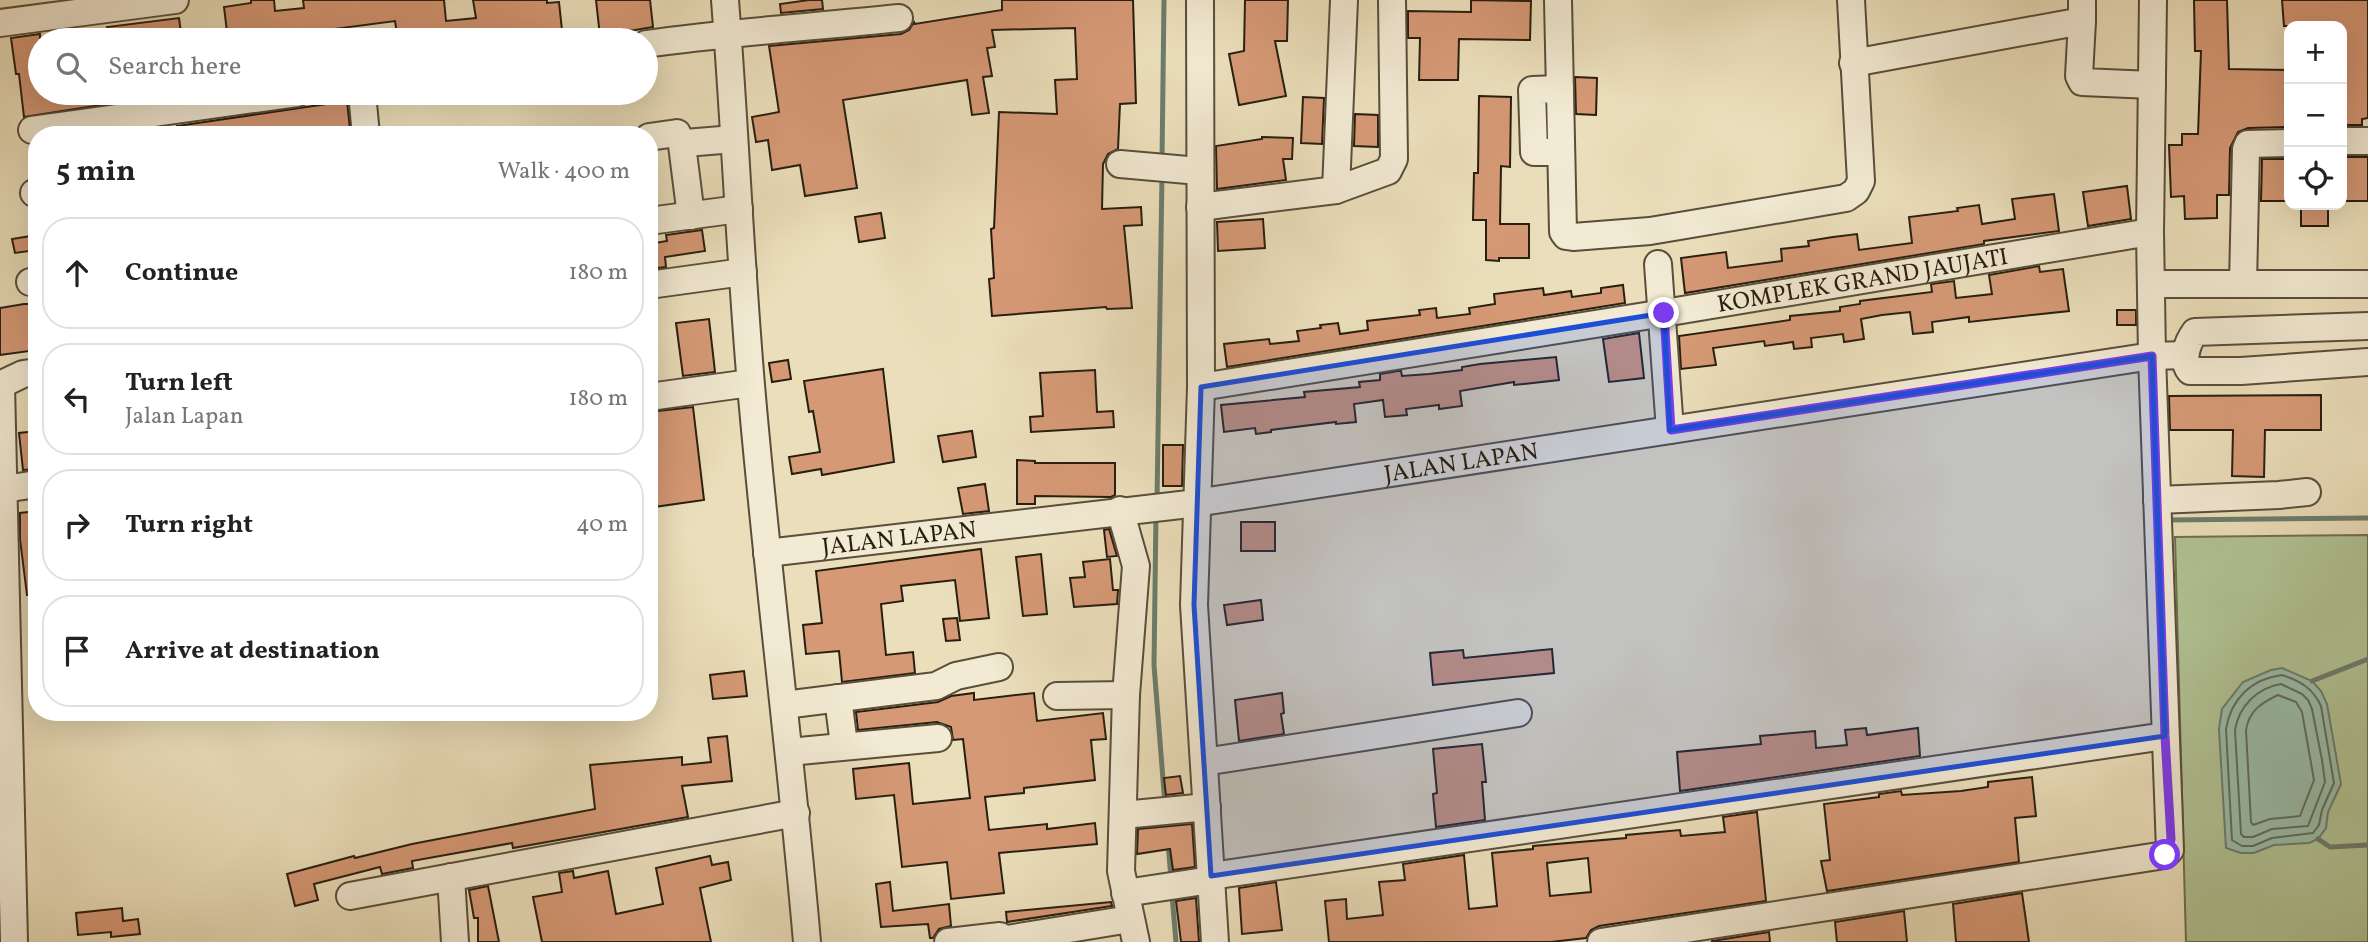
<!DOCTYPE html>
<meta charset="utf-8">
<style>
:root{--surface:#fff;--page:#f2f2f2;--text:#222;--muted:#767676;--line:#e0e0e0}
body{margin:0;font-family:Vollkorn,serif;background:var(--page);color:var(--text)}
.controls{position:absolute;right:21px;top:21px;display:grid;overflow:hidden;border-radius:14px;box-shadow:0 7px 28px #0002}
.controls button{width:63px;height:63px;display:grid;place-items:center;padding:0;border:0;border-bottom:2px solid var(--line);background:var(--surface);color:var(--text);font:35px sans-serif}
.stop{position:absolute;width:21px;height:21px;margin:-16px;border:5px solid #7c3aed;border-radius:50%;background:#fff}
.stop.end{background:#7c3aed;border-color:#fff;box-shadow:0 2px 7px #0008}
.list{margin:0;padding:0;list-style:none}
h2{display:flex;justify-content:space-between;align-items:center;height:91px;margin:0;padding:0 28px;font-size:30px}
h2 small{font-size:23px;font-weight:400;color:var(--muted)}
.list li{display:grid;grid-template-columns:46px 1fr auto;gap:21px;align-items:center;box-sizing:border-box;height:112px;margin:0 14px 14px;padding:0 14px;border:2px solid var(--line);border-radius:28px}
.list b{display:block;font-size:26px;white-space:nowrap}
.list p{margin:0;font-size:23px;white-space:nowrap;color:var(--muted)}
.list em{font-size:23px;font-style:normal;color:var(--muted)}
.icon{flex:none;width:38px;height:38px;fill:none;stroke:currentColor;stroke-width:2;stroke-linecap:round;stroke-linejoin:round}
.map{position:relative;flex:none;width:2368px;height:942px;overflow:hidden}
.search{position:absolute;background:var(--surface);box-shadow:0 7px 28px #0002;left:28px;top:28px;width:630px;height:77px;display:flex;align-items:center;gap:18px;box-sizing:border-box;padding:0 24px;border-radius:38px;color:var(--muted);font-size:26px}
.panel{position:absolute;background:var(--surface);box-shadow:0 7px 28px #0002;left:28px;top:126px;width:630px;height:595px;border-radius:28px}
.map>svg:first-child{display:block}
</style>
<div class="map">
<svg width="2368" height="942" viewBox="0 0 2368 942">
<rect width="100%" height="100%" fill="#ebdfbb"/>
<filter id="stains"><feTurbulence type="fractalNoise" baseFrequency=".00286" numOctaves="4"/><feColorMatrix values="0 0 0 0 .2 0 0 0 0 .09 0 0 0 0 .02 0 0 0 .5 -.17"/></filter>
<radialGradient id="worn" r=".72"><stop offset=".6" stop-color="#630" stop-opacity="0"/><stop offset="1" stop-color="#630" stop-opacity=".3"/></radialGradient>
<path fill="#b1c395" stroke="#6c7052" stroke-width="2" d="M2368 535V942H2186L2175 537Z"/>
<path fill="#99bdaa" stroke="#6c7d6c" stroke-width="2" d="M2282 668 2312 681 2321 691 2327 704 2341 784 2328 812 2326 828 2318 839 2309 843 2274 845 2254 853H2241L2226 848 2219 729 2222 709 2243 682 2271 670Z"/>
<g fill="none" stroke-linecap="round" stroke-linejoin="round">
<path stroke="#606e5d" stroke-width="2" d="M2282 675C2300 681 2313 688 2321 706L2334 783 2322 810 2319 825 2313 833 2272 838 2253 846H2242L2232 840 2226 729C2231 699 2251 679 2282 675Z
M2281 684 2302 694 2308 700 2312 709 2322 760 2325 782 2308 826 2272 829 2253 837H2244L2241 834 2235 730C2239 706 2257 688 2281 684Z
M2278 695 2296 702 2302 712 2314 780 2300 816 2270 819 2253 825 2251 822 2246 730C2249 711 2261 703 2278 695Z"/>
<path stroke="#6c7d6c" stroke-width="5" d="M1162 161 1164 0
M1157 501 1162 175
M1156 514 1154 665 1165 805
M2168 520 2368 518
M2312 681 2368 659
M2318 839 2330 847 2368 845
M1168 843 1171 878
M1172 895 1176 942"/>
</g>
<path fill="#d69976" stroke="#281e10" stroke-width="2" fill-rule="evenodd" d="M251 0H274L275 11 304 8 303 0H444L446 21 476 18 473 0H547V3L559 2 563 40H398L395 21 326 30 327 34 287 40H228L224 7 251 3Z
M596 0H650L653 27 600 36Z
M809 0H822L823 9 781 13 780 4Z
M1002 0H1133L1136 103 1120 104 1118 149 1108 154 1103 164 1102 209 1141 207 1142 225 1124 226 1132 308 1107 309 1106 307 992 316 989 279 994 278 991 229 994 228 999 112 1057 114 1055 80 1077 79 1075 28 992 30 995 47 987 48 992 76 983 77 989 113 972 115 967 80 843 100 857 188 805 196 800 165 772 170 768 140 756 142 752 117 779 112 769 46 901 34 909 30 914 22 915 24 1002 10Z
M1245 0H1288L1287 41H1275L1286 96 1239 105 1229 54 1244 51Z
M1471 0 1531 1 1530 40 1459 39 1458 80H1419L1420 38H1408V11L1471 12Z
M2194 0H2227L2229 69 2289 70V127L2248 128 2238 132 2230 148 2229 195H2217V218L2185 219 2184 196 2171 197 2169 145H2182V134H2198L2201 51H2195Z
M2282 0H2368V118L2362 119V125H2345L2342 26H2284Z
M179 18 182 40H109L107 27Z
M40 34V93H113L114 103 24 117 19 74H16L11 38Z
M1575 77 1597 78 1596 115 1576 114Z
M1479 96 1511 97 1510 167 1501 166 1500 224H1529V258H1499V261L1486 260V220H1473L1474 173H1478Z
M1303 97 1324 98 1322 144 1301 143Z
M347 101 350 129 308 135H178L177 126Z
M1355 114 1378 115V147L1354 146Z
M1262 137 1293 138 1292 159H1283L1286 180 1217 189 1216 146 1262 139Z
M2342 157H2368V201H2342Z
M2262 159H2289V201H2261Z
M2127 186 2131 219 2088 226 2083 192Z
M2054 194 2059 231 1984 241V244L1685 293 1681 258 1726 252 1728 268 1782 261 1781 249 1809 246 1808 241 1833 237 1857 234 1859 250 1912 243 1909 217 1958 211 1957 208 1979 205 1982 224 2015 219 2012 199Z
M2301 205H2328V226H2301Z
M881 213 885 238 859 242 855 217Z
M1263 219 1265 248 1218 251 1217 222Z
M702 230 705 251 665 257 666 267 649 269V244L667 241 666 235Z
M37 235V250L15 253 12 239Z
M2039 266 2040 272 2063 269 2069 311 1969 322V317L1932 322 1933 332 1913 334 1910 312 1882 315 1861 319 1864 339 1844 342 1843 334 1811 338 1812 347 1794 349 1793 342 1765 346 1764 341 1713 348 1716 365 1681 369 1679 336 1790 320V316L1840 311V307L1860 304V301L1932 292 1931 284 1954 281 1956 298 1992 294 1989 275Z
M1623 285 1625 303 1227 367 1224 344 1269 339 1270 344 1299 341 1297 331 1321 328 1320 325 1338 323 1340 334 1368 330 1367 321 1420 315 1419 310 1436 308 1437 318 1470 314 1469 308 1495 304 1494 294 1543 288 1544 295 1571 291 1572 297 1601 293V288Z
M24 304H37V350L0 355V308Z
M2117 310H2136V325H2117Z
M709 319 715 372 683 376 676 323Z
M1639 333 1644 378 1609 382 1603 339Z
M1556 357 1559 380 1514 385V382L1460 391 1462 406 1439 409V405L1406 409 1407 415 1385 417 1383 400 1354 404 1356 422 1336 424V422L1271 430V432L1256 434 1255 428 1224 432 1221 405 1305 397 1304 392 1360 387 1359 382 1380 380V374L1398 371H1401L1402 376 1429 374 1462 370V367L1480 364Z
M788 360 791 379 772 382 769 363Z
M883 369 894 462 822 475 821 469 792 474 789 457 820 452 813 411 809 412 804 381Z
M1095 370 1097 412 1113 411 1114 427 1031 432 1030 417 1043 416 1040 373Z
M2321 395V430H2265L2264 477 2232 476 2233 430H2170L2169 396Z
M693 407 704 500 654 507 649 470V412Z
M37 431V469L23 470 19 433Z
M972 431 976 457 943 462 938 436Z
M1163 445H1183L1182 486H1163Z
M1017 460 1035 461V463H1115V495L1111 497 1035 496V504H1017Z
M985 484 989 511 963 514 958 488Z
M37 511V595H27L20 539V513Z
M1241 522H1275V551H1241Z
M1109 529 1117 556 1107 557 1104 530Z
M981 549 989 618 960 621 955 580 901 586 903 601 881 604 886 655 913 652 915 673 842 682 839 651 806 654 803 625 822 623 816 571Z
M1041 554 1047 614 1023 616 1016 557Z
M1110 559 1113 590H1118L1117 604 1074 607 1070 578 1085 577 1083 562Z
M1261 600 1263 620 1227 625 1224 605Z
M957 618 960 640 946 641 943 619Z
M1552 649 1554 673 1433 685 1430 653 1463 650 1464 658Z
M744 671 747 696 713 699 710 675Z
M974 693V700L1034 693 1037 721 1103 713 1106 739 1091 740 1095 780 1024 788V793L985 797 989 830 1047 824V829L1095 823 1097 844 999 853 1004 893 951 899 947 862 902 867 894 795 856 799 853 769 909 763 913 804 970 798 963 739 953 740 951 727 937 722 858 730 856 712 938 702 951 696Z
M1282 693 1284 713 1281 714 1284 734 1239 741 1235 700Z
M1866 728 1867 735 1918 728 1920 756 1680 791 1677 752 1761 744 1760 736 1815 731 1816 748 1847 745 1845 730Z
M727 736 732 781 682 786 688 817 513 848 512 843 412 861 413 868 382 874 380 867 314 884 318 900 295 906 287 874 354 856 355 858 412 844 595 809 590 765 682 757V765L711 762 708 738Z
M1482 744 1486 782H1482L1485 820 1436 827 1433 794 1437 793 1433 749Z
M1180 776 1183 793 1166 795 1164 778Z
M2032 777 2036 816 2015 818 2019 862 1827 891 1821 861 1830 860 1824 804 1879 797V794L1901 791 1902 795 1961 791 1988 787V782Z
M1757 812 1766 901 1599 926 1591 930 1586 938 1551 942H1329L1325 901 1346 899 1347 919 1383 915 1379 882 1405 880 1403 864 1464 855 1469 909 1497 906 1492 853 1533 849V846L1626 838V835L1680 830 1681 836 1725 832 1723 817ZM1588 858 1591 892 1550 896 1547 863Z
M1192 824 1195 867 1173 870 1170 849 1137 854 1138 829Z
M710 856 712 865 728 862 731 880 700 888 711 942H542L533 897 562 892 559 873 573 871 574 878 608 871 616 914 663 904 656 868Z
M890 882 893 911 949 904 951 926 939 929 933 938H930L928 924 881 927 876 884Z
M1276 882 1282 930 1242 934 1239 888Z
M488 886 499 942H478V918H474L469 890Z
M2022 893 2029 942H1956L1953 904Z
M1196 898 1199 942H1181L1176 901Z
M1111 902 1112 906 1007 922 1006 912Z
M122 908 123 921 138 919 140 934 111 937V932L78 935 76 913Z
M1904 911 1907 942H1837L1835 922Z
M1769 932 1770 942H1712V941Z"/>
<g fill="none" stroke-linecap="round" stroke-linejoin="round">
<g stroke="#594e3b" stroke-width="30">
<g id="minor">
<path d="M725 0C735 128 740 257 751 385 767 571 791 756 807 942"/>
<path d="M1200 0 1201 387 1194 605 1215 942"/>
<path d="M1558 0 1563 232 1566 236 1573 237 1650 231 1846 198 1856 191 1861 181 1851 0"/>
<path d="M2082 21 2079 76 2082 82 2152 85"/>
<path d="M0 23 175 0"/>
<path d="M646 44C730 32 814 27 899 18"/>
<path d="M1853 63 2082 21V0"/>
<path d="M1560 89 1532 90 1534 152H1561"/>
<path d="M362 93 366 135"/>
<path d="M32 130 297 93"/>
<path d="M649 137 677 133"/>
<path d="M2342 141H2368"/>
<path d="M1120 164 1199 171"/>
<path d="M1336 190 1344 0"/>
<path d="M34 193H37"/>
<path d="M1200 207 1336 190 1388 171 1394 159 1392 0"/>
<path d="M691 216 682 145 685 143 734 139"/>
<path d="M649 221 739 209"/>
<path d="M1658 264 1670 430"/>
<path d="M30 282 37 281"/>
<path d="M2151 284H2368"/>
<path d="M2243 284 2246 149 2248 144 2289 143"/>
<path d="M649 285 743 272"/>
<path d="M2368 326 2195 332C2187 343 2181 360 2190 371H2241L2368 362"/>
<path d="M0 385 23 374 37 372"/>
<path d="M1 385 14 942"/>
<path id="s1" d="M1201 387 1664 313 2150 232"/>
<path d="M649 397 750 383"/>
<path d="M4 489 37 484"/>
<path d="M2157 500 2279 495 2307 492"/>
<path d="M1120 510 1136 566 1126 695 1121 871 1136 942"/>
<path id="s2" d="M767 553 1189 504 2152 356 2185 355"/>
<path d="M1057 696 1126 695"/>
<path d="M838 698 844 745"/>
<path d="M784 705 936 686 956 676 999 667"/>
<path d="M789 752 938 738"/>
<path d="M1204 762 1518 713"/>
<path d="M1123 815 1207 807"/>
<path d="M1211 876 2165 736"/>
<path d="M451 877 455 942"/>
<path d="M1125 893 1211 880"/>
<path d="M350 896 796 813"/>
<path d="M1007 939 1130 919"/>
<path d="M948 942 1000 936"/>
<path d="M1601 942 2165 855 2170 850 2152 356 2150 232 2153 0"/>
</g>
</g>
<use href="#minor" stroke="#f2ead3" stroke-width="26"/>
</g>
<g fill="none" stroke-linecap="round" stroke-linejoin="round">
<path stroke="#7c3aed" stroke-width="9" d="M1664 313 1671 430 2152 356 2165 736 2171 839 2169 850 2165 855"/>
</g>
<path fill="#1d4ed8" fill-opacity="0.2" stroke="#1d4ed8" stroke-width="5" stroke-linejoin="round" d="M1664 313 1670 430 2152 356 2165 736 1211 876 1194 605 1201 387Z"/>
<g text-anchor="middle" stroke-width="6" stroke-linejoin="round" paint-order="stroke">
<g font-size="24" fill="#281e10" stroke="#f2ead3">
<text dy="8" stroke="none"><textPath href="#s1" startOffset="670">KOMPLEK GRAND JAUJATI</textPath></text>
<text dy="8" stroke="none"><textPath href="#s2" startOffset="700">JALAN LAPAN</textPath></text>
<text dy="8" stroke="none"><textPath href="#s2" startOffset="133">JALAN LAPAN</textPath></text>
</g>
</g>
<rect width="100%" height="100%" filter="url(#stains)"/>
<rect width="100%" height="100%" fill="url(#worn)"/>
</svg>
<div class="controls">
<button>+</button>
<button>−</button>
<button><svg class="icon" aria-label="locate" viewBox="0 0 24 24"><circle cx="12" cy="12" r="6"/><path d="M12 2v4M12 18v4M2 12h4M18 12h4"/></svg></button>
</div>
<div class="stop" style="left:2165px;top:855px"></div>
<div class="stop end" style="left:1664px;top:313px"></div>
<div class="search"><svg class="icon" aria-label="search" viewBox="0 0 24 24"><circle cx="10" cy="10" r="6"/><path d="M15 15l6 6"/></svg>Search here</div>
<section class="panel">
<h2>5 min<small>Walk · 400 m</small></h2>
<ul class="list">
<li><svg class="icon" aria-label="ahead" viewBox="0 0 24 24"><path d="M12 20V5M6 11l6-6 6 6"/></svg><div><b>Continue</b></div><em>180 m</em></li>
<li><svg class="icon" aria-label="left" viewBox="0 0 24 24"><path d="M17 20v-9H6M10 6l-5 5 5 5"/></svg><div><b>Turn left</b><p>Jalan Lapan</p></div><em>180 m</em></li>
<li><svg class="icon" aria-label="right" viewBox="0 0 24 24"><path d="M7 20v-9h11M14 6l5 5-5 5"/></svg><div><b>Turn right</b></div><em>40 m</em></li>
<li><svg class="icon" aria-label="arrive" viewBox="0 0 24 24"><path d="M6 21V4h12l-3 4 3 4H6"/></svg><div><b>Arrive at destination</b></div></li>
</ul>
</section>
</div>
